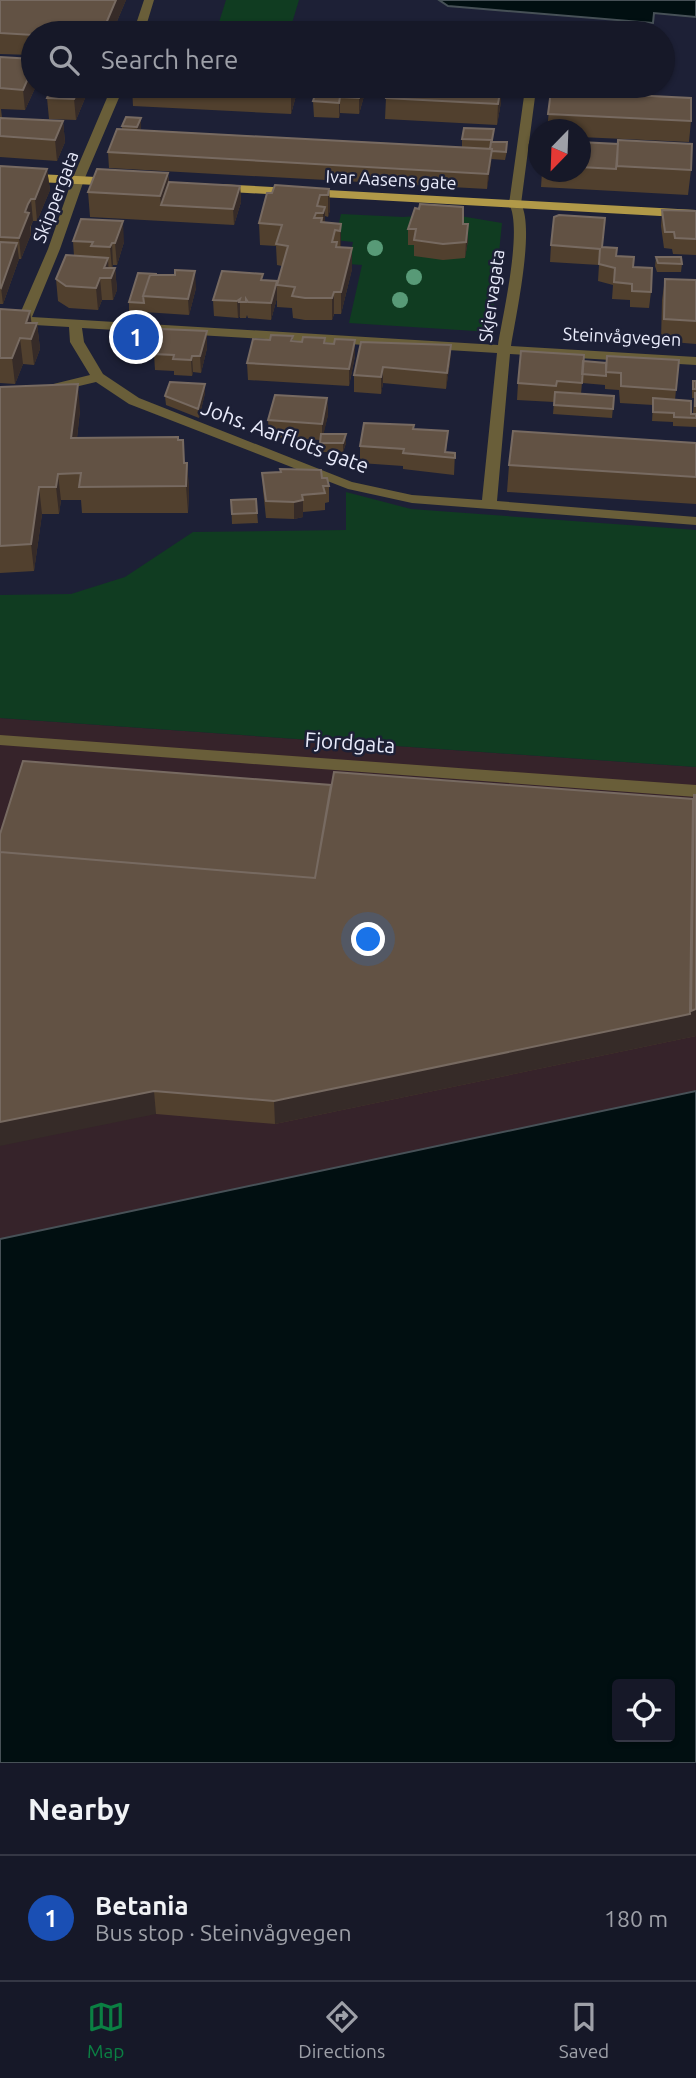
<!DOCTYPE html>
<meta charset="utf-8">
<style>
:root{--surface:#161828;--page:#232534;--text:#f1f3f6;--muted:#9ea0a8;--line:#353745;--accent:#0b8043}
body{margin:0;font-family:Ubuntu,sans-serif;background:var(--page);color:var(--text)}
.controls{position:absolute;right:21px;bottom:21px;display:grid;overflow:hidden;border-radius:7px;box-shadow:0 2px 5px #0004}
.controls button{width:63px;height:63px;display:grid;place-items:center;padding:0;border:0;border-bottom:2px solid var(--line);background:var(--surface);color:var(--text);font:35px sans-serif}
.compass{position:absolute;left:528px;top:119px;width:63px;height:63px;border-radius:50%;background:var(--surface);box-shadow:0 2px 5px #0004;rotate:203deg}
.you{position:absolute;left:369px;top:940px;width:24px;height:24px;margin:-18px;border:5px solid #fff;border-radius:50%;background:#1a73e8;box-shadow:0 0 0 10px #1a73e833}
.badge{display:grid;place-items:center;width:46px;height:46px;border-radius:50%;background:var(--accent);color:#fff;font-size:23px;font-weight:700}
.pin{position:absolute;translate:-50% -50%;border:4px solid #fff;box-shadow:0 2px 7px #0006}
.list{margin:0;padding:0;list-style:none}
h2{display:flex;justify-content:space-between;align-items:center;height:91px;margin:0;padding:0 28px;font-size:30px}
h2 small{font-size:23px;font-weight:400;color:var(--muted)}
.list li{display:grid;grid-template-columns:46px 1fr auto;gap:21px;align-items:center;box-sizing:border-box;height:126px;padding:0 28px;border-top:2px solid var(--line)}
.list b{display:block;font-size:26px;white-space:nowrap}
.list p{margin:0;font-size:23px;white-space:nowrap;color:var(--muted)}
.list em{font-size:23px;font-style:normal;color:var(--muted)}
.icon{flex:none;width:38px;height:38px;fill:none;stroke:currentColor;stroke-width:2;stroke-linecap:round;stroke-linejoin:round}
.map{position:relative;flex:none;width:696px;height:1763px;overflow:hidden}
.search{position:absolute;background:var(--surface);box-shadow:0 2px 5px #0004;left:21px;right:21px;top:21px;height:77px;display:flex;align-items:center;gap:18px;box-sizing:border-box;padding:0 24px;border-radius:38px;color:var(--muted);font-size:26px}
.sheet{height:217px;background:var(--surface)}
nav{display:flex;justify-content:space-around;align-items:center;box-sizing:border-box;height:98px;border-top:2px solid var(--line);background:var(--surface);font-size:19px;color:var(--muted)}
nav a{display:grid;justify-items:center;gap:4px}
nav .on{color:var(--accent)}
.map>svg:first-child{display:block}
</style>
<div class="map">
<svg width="696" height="1763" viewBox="0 0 696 1763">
<rect width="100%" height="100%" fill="#1d2036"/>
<path fill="#36232a" d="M0 718 696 767V1091L0 1239Z"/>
<path fill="#103c21" d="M226 0H299L289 33 216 32Z
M341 214 403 217 448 214 502 223 491 332 349 323 362 265 348 264 353 242 335 240Z
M346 492 411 509 696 530V767L0 718V595L71 594 125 577 193 532 346 530Z"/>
<path fill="#010f11" stroke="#475157" stroke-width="2" fill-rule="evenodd" d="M439 0H696V17L654 13 653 23 448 6Z
M696 1091V1763H0V1239ZM617 1684H670V1737H617Z"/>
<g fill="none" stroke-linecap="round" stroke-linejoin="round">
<path fill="#695e39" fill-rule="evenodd" d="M144 0H154L144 33H133Z
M112 86H124L84 180 60 249 32 317 498 345C503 314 523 228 509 204L524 96 480 94 474 91 480 88 578 93 580 95 574 98 535 97 521 204C535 228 516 315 511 346L696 357V365L510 354 497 501 696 517V525L412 503 348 489 129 404 96 382 37 396 0 401V393L37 388 90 375 70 342 69 327 0 323V315L19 316 48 249 72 180ZM82 328 497 353 482 500 412 495 352 482 139 398 103 374 84 342Z
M0 735 696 785V797L0 745Z"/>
<path fill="#b19948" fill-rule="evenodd" d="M0 172 115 178 121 182 115 186 0 180Z
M217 184 696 210V218L213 191V185Z"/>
</g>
<g fill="#589a77">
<circle cx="375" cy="248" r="8"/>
<circle cx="414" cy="277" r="8"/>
<circle cx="400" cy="300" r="8"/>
</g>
<path fill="#51402e" d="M0 0H126L112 33H33V55L0 54Z
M0 57 33 86H36L25 110 1 109 2 118 63 121 65 142 57 161 0 157Z
M90 86 76 120 49 119 47 98Z
M132 86H297V92L291 114 133 106Z
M318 86 364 96 359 114 340 113 339 118 314 117 313 101Z
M551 91 691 121 689 142 580 137V130H547Z
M386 98 501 102 497 125 385 119Z
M141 118V127L140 130 462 147V139L494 129 492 142H507V151L505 160 491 159 487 189 109 168 108 152 122 129V126Z
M580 142 691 170 688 195 541 187 542 172H580Z
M0 166 47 169 50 190 37 221H33L31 226V234L21 259H19L3 304H0Z
M168 173 169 182 240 186 241 202 234 225 90 217 88 192Z
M329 189 330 210 328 217 325 216V222L341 224V247L352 269 341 314H334L332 320H305L293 318 292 308 277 307V298L271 320 248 318 247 315 246 318H240V316L238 318 214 316 213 300 264 281 277 285 282 266 277 265 276 246 260 245 259 223Z
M419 209 463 224 468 240 465 258 443 260 414 256V245H408V229Z
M662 210 696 211V255L673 254 672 249 664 248 661 226Z
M73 241 124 242 117 265H113L112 268H115L117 290 113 300H102L98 310 69 308 58 301 56 279 74 256Z
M551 245 602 247 633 267 651 292 649 308 630 307V300L612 299 613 285 598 281 599 265 550 262Z
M656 257 682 264 681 272H657L655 266Z
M156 275 196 288 189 315 129 311V302Z
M665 279 696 280V344L661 341 662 300Z
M0 309 31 323H37L40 349 34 365 23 364 15 384 0 383Z
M207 331V348L201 373 193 372 192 376 174 375V371L155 370 154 354Z
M293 336V341L302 342 325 338V343L355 356 349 386 248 380 247 363 270 340Z
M451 345 450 362 446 389 383 383 381 394 354 392V375Z
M679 360 675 400 693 414 694 398H692V390L693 381H696V427L673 426V422L652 421 653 405 620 403 619 390 605 389V385L582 383 581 394 614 396 612 418 553 414 554 402 517 400 518 383 583 361 606 363Z
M205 384V393L199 418 166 405 165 396Z
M0 387 80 410 77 438 178 440 184 463H187L189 489 188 513H82L81 500H61L59 514H42L34 571 0 573Z
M327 398 328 415 323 434 346 443 343 452H321V440L269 437 268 420Z
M414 429 448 431 446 452 455 453 454 475 403 469V466L360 463V446Z
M696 443V504L507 492 509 465Z
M262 473 322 478 329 486V502L325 503V510L303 512V517L294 519 266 518 263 490Z
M256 499 258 523 232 524 231 500Z
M0 834 696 1036 275 1124 156 1114Z"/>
<path fill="#362b28" d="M116 0H126L112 33H102Z
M33 67V86H36L25 110 23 90Z
M80 86H90L76 120 74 99Z
M293 86H297V92L291 114V93Z
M362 86H364V96L359 114V98Z
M501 86V102L497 125 498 104Z
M340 97V113L339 118V103Z
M141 118V127L138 136 137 127Z
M63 121 65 142 57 161 55 140Z
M492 149 491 165 487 189 488 174Z
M47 169 50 190 37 221 35 199Z
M168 173 169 198 161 205 160 196Z
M240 186 241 202 234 225 233 209Z
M329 189 330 210 328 217V195Z
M31 199 33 221 30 227 31 234 21 259 19 238 25 212Z
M325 207V228L323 234V213Z
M123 221 124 242 117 265 115 243Z
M341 224V245L340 252V231Z
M468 224V240L465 258 466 242Z
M17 243 19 259 3 304 1 288Z
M112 243 113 265 112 269 110 247Z
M352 248V269L341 314V292Z
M108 258 109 278 104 268Z
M115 268 117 290 113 300 111 278Z
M195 271 196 288 189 315 188 299Z
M100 278 102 300 98 310 96 288Z
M277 281V298L271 320V303Z
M334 292V314L332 320V298Z
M240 299V316L238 318 237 301Z
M30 311 33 335 37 323 40 349 34 365 31 339 26 323Z
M207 331V348L201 373 200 356Z
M20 338 23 364 15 384 12 358Z
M355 340V356L349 386V369Z
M451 345 450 362 446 389 447 373Z
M192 356 193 372 192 376 191 360Z
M383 367V383L381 394V377Z
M78 384 80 410 74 464 71 438Z
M205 384V393L199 418 198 409Z
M327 398 328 415 322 441V424Z
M346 434V443L343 452V443Z
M187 463 189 489 188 513 186 486Z
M58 474 61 500 59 514 56 487Z
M39 487 42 514 34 571 31 544Z
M303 500V517L294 519V502Z
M696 1009V1036L275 1124 274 1101Z
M154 1091 156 1114 0 1146V1122Z"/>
<path fill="#625244" stroke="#776a61" stroke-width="2" d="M0 0H116L102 33H33V35L0 33Z
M0 57 33 59V67L23 90 0 88Z
M52 86H80L74 99 47 98Z
M148 86H293L291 93Z
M318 86H362L359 98 340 97 339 103 313 101Z
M388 86H501L498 104 386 98Z
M551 91 691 98V121L548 114Z
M126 117 141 118 137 127 122 126Z
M0 118 63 121 55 140 0 136Z
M464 128 494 129 492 140 462 139Z
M117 129 492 149 488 174 108 152Z
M618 140 692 144 691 170 617 166Z
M491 142H507L506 152 492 151V149H490Z
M580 142 618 144 616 169 580 167Z
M0 166 47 169 35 199H31L28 204 25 212 29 213 19 238 0 237Z
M97 169 168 173 160 196 88 192Z
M169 182 240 186 233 209 161 205Z
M275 185 329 189 328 195H320L317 206 325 207 323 213H316L314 218H322L321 222 341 224 340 231 335 230 332 242H337L336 247 352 248 341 292H334L332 298H305L292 296 295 287 277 285 288 246 276 244 282 225 259 223 267 193H272Z
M420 204 463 207V224H468L466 242 443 244 414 240 416 229H408L415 208 419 209Z
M662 210 696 211V239L675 238 674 232H665Z
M559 215 605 218 602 247 617 248 616 256 634 257 633 267 652 268 651 292 632 291V284L614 282 615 268 599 264 600 249 551 245 554 217Z
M81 219 123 221 115 243H112L110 247 91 246 93 242 73 241Z
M0 242 17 243 1 288 0 287Z
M66 255 108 258 104 268H115L111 278H100L96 288 66 286 56 279Z
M656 257H681L682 264 658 263Z
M175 270 195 271 188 299 143 296 150 275H175Z
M222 271 263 274 261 280 277 281 271 303 248 302 246 299V302H239L240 299 237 301 213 300Z
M138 273 156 274V275H150L143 296 144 303 129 302Z
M665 279 696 280V321L664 319Z
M0 309 30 311 26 323H37L31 339 20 338 12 358H0Z
M162 329 207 331 200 356H192L191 360 173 359 174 355 154 354Z
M271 335 293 336 291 341 302 342 303 337 325 338 324 343 334 344 335 339 355 340 349 369 247 363 253 339 270 340Z
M361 342 451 345 447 373 383 367 381 377 354 375Z
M521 351 584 355 582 383 557 381 556 386 518 383Z
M607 356 679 360 676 390 621 386V373L606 372Z
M583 361 606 363V376L582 374Z
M693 381H696V389H693Z
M170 382 205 384 198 409 165 396Z
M78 384 71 438 178 437V440H183L184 463H187L186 486 79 487 81 473 58 474 56 487H39L31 544 0 546V387Z
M555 392 614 396 613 409 554 405Z
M695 393H696V406H695Z
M275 395 327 398 322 424 268 420Z
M653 398 691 401V414H696V418L674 417V413L653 412Z
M364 423 414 425 413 429 448 431 445 452 455 453V458L403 453 404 449 360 446Z
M513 431 696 443V477L509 465Z
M321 434H346L343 443H320Z
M280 469 321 470 322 478H327L329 486H323L325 493 302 495 303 500 294 502 266 501 262 473 281 472Z
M256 499 257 513 232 514 231 500Z
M23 761 331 785 315 878 0 852V834Z
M334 772 693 799 690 1014 274 1101 154 1091 0 1122V852L315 878Z
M694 795H696V1009L691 1011Z"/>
<g text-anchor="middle" stroke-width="5" stroke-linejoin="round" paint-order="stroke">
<g font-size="18" fill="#e9ebfb" stroke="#1d2036">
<text transform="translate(391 180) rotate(3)" y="6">Ivar Aasens gate</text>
<text transform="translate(56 197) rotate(-69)" y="6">Skippergata</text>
<text transform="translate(492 296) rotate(-82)" y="6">Skjervagata</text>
<text transform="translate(622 337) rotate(3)" y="6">Steinvågvegen</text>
</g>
<g font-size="21" fill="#e9ebfb" stroke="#1d2036">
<text transform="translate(285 437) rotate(20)" y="7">Johs. Aarflots gate</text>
<text transform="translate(350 743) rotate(4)" y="7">Fjordgata</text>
</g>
</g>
</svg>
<div class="controls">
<button><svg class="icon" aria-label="locate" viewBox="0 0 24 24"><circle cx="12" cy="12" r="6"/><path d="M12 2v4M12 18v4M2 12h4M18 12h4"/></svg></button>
</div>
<svg class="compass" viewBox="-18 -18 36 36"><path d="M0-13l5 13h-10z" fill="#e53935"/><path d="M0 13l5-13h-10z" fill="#9ea0a8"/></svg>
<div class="you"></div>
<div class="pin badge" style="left:136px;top:337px;background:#1a4fb4">1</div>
<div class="search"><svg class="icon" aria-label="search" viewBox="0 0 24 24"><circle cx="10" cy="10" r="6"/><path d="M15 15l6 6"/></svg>Search here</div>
</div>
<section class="sheet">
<h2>Nearby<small></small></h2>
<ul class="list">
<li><span class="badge" style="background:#1a4fb4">1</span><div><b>Betania</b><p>Bus stop · Steinvågvegen</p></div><em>180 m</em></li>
</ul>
</section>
<nav>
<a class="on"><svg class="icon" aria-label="map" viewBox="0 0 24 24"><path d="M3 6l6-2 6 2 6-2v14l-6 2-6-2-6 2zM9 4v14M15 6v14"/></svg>Map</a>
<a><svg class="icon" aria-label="directions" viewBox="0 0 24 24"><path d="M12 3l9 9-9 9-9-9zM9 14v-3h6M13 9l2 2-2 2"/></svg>Directions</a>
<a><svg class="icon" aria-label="saved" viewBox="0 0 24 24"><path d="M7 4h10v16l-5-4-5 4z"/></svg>Saved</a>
</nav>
